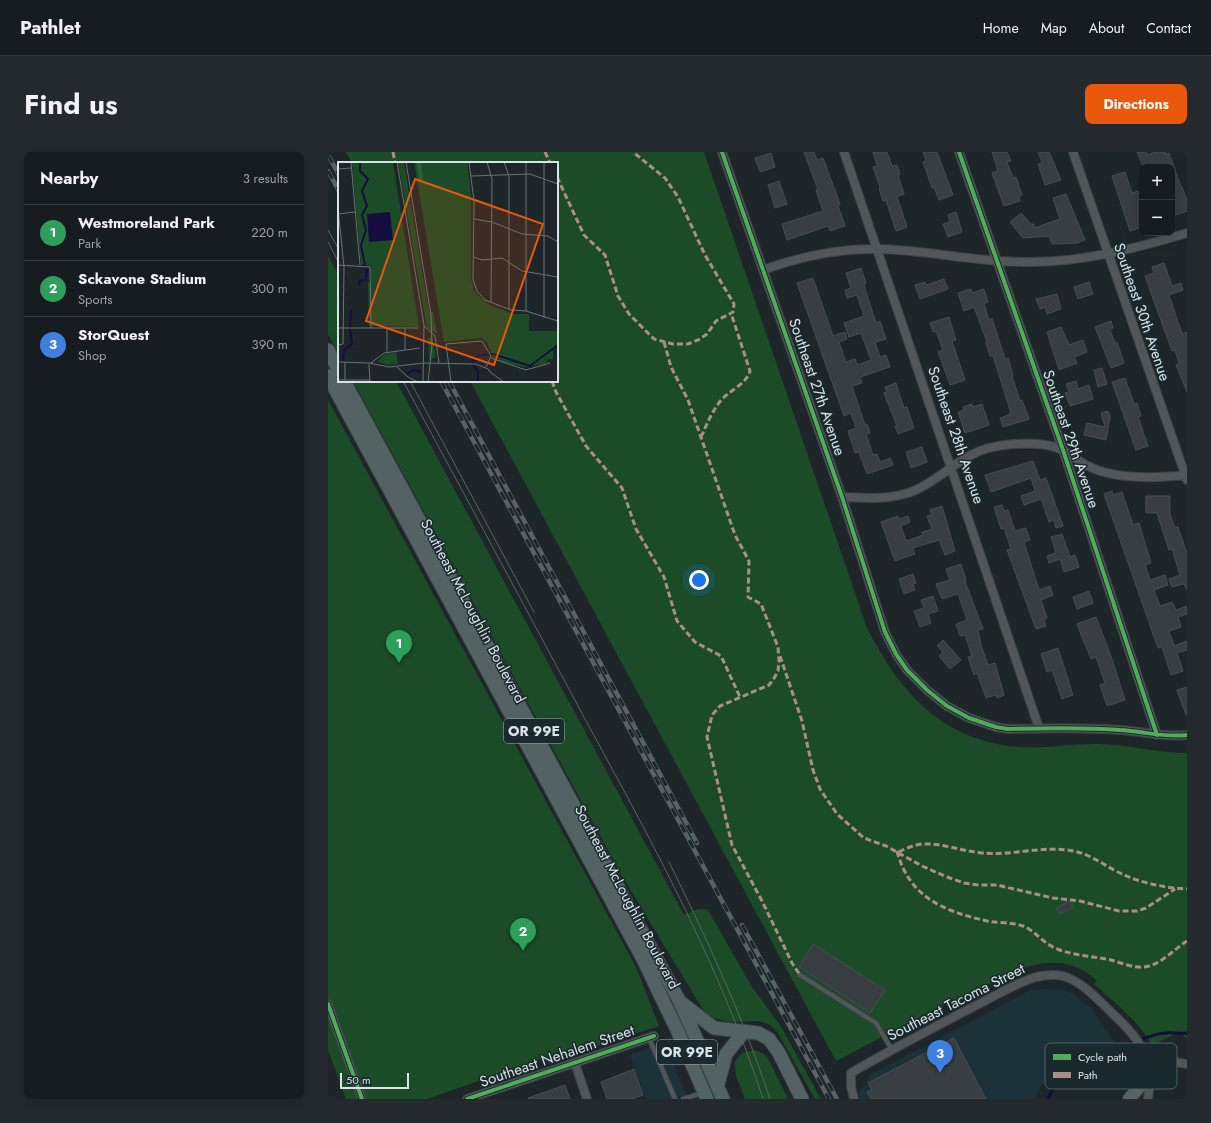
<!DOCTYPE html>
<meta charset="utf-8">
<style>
:root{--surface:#161c1f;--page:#23292c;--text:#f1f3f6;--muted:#9ea1a4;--line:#353a3d;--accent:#ea580c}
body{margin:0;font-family:Jost,sans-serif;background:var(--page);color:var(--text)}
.controls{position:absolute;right:12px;top:12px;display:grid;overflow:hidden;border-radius:8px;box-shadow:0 4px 16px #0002}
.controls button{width:36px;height:36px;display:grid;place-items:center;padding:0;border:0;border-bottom:1px solid var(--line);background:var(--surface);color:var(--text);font:20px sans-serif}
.scale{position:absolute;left:12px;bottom:10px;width:69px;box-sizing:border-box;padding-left:4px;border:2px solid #d9e3e6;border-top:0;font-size:11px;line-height:14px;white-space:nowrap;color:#d9e3e6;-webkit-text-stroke:3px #19292d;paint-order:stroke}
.you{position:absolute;left:371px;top:428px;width:14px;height:14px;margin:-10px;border:3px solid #fff;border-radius:50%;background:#1a73e8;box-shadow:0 0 0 6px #1a73e833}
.badge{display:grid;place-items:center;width:26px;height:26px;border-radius:50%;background:var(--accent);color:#fff;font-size:13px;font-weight:700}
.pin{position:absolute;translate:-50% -33px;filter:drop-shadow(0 1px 2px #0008)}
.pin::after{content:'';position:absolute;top:21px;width:14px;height:12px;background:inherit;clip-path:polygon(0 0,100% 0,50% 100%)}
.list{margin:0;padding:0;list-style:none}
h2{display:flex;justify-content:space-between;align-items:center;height:52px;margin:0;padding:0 16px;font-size:17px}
h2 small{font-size:13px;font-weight:400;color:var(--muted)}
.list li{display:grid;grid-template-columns:26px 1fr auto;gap:12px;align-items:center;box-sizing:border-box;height:56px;padding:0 16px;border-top:1px solid var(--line)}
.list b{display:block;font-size:15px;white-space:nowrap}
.list p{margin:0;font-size:13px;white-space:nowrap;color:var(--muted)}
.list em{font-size:13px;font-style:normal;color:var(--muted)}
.map{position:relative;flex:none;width:859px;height:947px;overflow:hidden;border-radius:8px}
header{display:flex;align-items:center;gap:24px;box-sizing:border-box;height:56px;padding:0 20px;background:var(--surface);border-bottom:1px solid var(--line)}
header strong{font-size:19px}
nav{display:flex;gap:22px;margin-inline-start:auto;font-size:14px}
.intro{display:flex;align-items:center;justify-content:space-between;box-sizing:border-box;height:96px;padding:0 24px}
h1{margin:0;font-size:28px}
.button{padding:10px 18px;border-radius:8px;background:var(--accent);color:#fff;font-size:14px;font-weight:700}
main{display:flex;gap:24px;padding:0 24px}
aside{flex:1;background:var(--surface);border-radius:8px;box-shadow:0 4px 16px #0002}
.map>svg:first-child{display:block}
</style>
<header>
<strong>Pathlet</strong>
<nav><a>Home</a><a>Map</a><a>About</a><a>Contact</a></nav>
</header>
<div class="intro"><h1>Find us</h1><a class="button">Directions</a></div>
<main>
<aside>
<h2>Nearby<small>3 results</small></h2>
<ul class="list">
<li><span class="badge" style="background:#2e9e5b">1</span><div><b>Westmoreland Park</b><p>Park</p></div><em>220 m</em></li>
<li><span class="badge" style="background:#2e9e5b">2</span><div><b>Sckavone Stadium</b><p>Sports</p></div><em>300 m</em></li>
<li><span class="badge" style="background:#3f7fe0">3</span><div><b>StorQuest</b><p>Shop</p></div><em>390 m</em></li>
</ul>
</aside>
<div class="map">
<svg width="859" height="947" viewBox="0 0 859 947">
<rect width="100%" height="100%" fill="#1e2629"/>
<path fill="#1b3238" d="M728 837 742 840 763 856 786 890 737 913 713 933 707 947H532L530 944 531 940 539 932 541 923 703 838Z
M337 890 360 947H318L302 903Z"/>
<path fill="#1b4c27" d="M18 0H376L539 476C572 540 613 588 690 595 717 597 745 591 772 592 801 593 830 601 859 601V887L852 880 830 890 832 905 829 904C817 873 790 854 766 832L769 829C725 787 671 828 629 850L627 847 508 909 142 229H229V11H24Z
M0 104 11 124V202L0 182Z
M25 229H68L356 763C365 760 370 755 380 758L424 835 452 873 493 947H487L448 878 440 872 431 869 401 870 383 865 377 861 294 724Z
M0 248 308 815 331 874 233 906 231 901 99 947H18L0 898Z
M427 898 436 902 440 906 460 947H417L408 924 407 910 414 901Z"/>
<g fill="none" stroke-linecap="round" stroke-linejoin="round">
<path stroke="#150d40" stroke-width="3" d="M720 947C723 939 727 932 733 927 747 914 819 882 837 881 844 880 852 882 859 881"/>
</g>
<path fill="#383e41" stroke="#474d51" d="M476 0H486L489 8 495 6 512 52 510 53 517 74 502 79 500 74 459 88 454 72 495 59 488 38H490Z
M545 0H559L564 14 569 13 572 22 570 23 576 42 569 45 579 75 568 79 558 48 555 49 551 36 552 35 545 15 549 14Z
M595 0H609L625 43 611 48 606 35 604 36 595 10 598 9Z
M664 0H679L683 9 679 10 685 26 688 25 694 43 691 45 692 49 676 54 664 21 670 19Z
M710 0H721L733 28 717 33 710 12 714 11Z
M809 0H818L819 3 828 0H837L838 2 841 1 853 35H854L859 48V59L844 64V15H815Z
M443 1 447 15 432 20 427 6Z
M797 20 804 41 810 39 814 50V75L802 79 784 24Z
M451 29 459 52 447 56 440 33Z
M738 42 757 88 749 91 724 92 721 84 695 86 682 70 693 61 703 72H706V76L732 67 725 46Z
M628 60 634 80 620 85 615 72 622 70 620 63Z
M836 111 844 134 853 131 855 138 841 143 854 182 859 180V240L848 213 851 212 847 198 844 199 817 124 826 121 824 115Z
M533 116 538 131 536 132 538 140 548 171 552 169 558 187 547 190 552 205 558 203 562 215 532 225 534 231 524 234 537 273 539 272 542 281 538 282 545 303 549 302 552 310 562 306 565 313 539 322 531 300 527 301 520 279 528 276 523 261 516 264 469 131 485 126 505 184 517 180 519 187 511 190 518 210 527 207 529 213 543 208 533 181 521 185 516 171 536 164 529 143 519 146 517 138 523 136 518 121Z
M616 127 620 137 592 147 587 133 597 130 598 133Z
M761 130 765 142 750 147 746 135Z
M643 137 644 141 656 137 660 150 656 152 661 168 664 166 677 207 680 206 685 223 684 224 692 249 694 248 701 267 675 275 672 266 683 262 674 232 665 204H662L658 191 659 190 646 155 636 159 630 141Z
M729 142 733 157 719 162 717 155 712 157 708 147Z
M621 165 628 188 624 189 637 228 622 233 610 200 615 198 608 179 605 180 602 171Z
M783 169 785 176 782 178 787 191 789 190 796 211 783 216 767 175Z
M733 175 741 193 755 188 759 200 746 205 749 211 731 218 719 180Z
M774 216 779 232 770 235 766 218Z
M797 226 806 252 809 251 813 264 810 265 820 294 808 298 784 230Z
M748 229 750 237 761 233 765 247 742 254 737 241 741 240 738 232Z
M568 231 576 256 579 255 586 276 570 282 567 274H569L556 241 559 240 557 235Z
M644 252 645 255 654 252 661 273 637 281 630 260 636 258 635 255Z
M780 259 782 265 778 288 756 283 759 271 777 275 773 261Z
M594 295 599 310 583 316 578 300Z
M705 309 712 328 718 326 735 374 728 376 726 368 721 370 713 347 696 353 693 344 707 339 703 326 663 340 657 323Z
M784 339 785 343 794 340 805 373 811 371 823 411 817 413 822 428 837 423 840 433 826 438 832 454 844 450 848 458 859 454V462L850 465 853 475 841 479 846 494 859 489V498L849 501 855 519 843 523 834 495 830 496 776 342Z
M818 344H842V362L847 376 850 375 859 402V438L856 432 844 435 841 427 852 423 844 397 841 398 829 361H818Z
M674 353 676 359 680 358 687 379 698 376 702 388 696 390 711 438 722 434 725 443 713 448 719 466 716 467 718 474 708 477 679 398 683 397 676 376 673 377 666 355Z
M614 354 627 399 617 403 611 388 585 396 587 402 567 409 553 370 570 364 571 367 580 364 582 370 573 374 578 389 595 383 594 380 604 377 599 364 604 363 602 358Z
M734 382 742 405 747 403 751 415 736 420 732 407 721 411 719 404 728 401 723 385Z
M633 412 638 428 637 429 655 477 650 478 653 493 660 513 667 511 676 543 669 546 668 543 658 546 649 521 646 523 640 505 644 504 637 483 632 484 628 472 639 468 630 442 614 447 608 432 622 428 618 417Z
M585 422 588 431 585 432 587 438 576 442 571 427Z
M761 439 765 451 749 457 745 445Z
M605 444 610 459 600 462 603 471 592 475 586 459 596 456 593 448Z
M768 465 784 507 797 548 779 554 772 533 777 531 768 505 763 507 749 472Z
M615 488 633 508 622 517 611 504 615 500 609 494Z
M730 496 745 543 734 547 724 518 719 520 713 502Z
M859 535V563H858L849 538Z
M742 749 745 755 732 762 728 756Z
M485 792 557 838 542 861 471 815Z
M626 886 658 947H543L539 940 544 937 540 931Z
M306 917 315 943 304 947H279L273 930Z
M237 933 242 947H201L200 946Z"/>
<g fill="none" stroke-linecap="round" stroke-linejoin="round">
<g stroke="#3b4144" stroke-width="6">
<path id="service" d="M472 823 548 871 564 898
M321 886 347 947
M355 947 374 941"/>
</g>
<g stroke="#3b4144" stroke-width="10">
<path id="minor" d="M394 0 514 345 557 480 568 502 579 518 599 538 619 554 641 566 668 575 680 577C718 576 755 575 792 578 815 579 836 586 859 583
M516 0 711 576
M631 0 735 298 829 583
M745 0 859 328
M435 118C471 105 512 96 551 97 599 98 647 110 696 110 752 111 805 97 859 81
M514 345C538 346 560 348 583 340 605 332 622 314 643 303 656 296 672 293 686 292 703 291 719 291 734 298 743 302 751 310 760 314 787 328 830 326 859 323
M0 852 34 947
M247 911 259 947
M821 912 841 909 859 912
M139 947 326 884
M526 947 523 935V921C562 898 603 877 643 856 664 846 685 832 708 825 717 823 727 822 735 824 756 830 773 851 788 865 816 891 825 908 820 947"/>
</g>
<g stroke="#3b4144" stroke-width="14">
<path id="primary" d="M801 947 821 924"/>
</g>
<g stroke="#3b4144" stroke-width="15">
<path id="trunk" d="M0 198 11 219
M0 224 316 809 350 880 379 947
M16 229 352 850 395 947
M355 852 386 876 430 881 441 887 451 901 474 947
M390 932 398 902 415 881"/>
</g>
<path stroke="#515759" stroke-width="1.5" stroke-dasharray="3 3" stroke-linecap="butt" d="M333 889 339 887"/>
<use href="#service" stroke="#515759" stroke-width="4"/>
<use href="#minor" stroke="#515759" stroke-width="8"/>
<use href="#primary" stroke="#566464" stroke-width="12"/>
<use href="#trunk" stroke="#536363" stroke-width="13"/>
<path stroke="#5a6264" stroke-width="1" d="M0 78 11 98
M0 90 11 111
M75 229C138 345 200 461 263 578 328 697 393 817 435 947
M82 229 206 460
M341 710C379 787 415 865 442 947"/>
<g stroke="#5a6264" stroke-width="4.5">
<path id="rail" d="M0 3 11 23
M0 19 11 39
M113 229 501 947
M121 229 369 691
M414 773 509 947"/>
</g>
<use href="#rail" stroke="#19292d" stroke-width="3" stroke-dasharray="9" stroke-linecap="butt"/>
<path stroke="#ac8f84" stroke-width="3" stroke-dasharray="6 3" stroke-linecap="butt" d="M65 0 67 11
M217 0 222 11
M229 25 256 83 277 103 290 144 301 162 326 187 345 192H360L372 187 379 182 388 169 405 160 406 152 377 103 350 45 337 26 305 0
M336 190 343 215 360 248 407 383 421 409 420 445 433 452 450 495 451 509 450 519 445 528 441 533 392 554 384 563 379 585 404 693 434 749 464 811 472 823
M224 229 228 240 258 294 294 336 308 377 336 425 349 469 367 490 393 504 412 545
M373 285C379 272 384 259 394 247 403 238 419 231 422 219L403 161
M452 504 474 569 485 618 492 637 509 662 536 686 558 694 594 714 619 725 636 731 650 733H669L725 746 752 749 791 759H809L818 756 847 737
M569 699C581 745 615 759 659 769 670 771 684 770 695 774 706 778 715 791 727 796 745 804 764 804 783 808 793 811 805 816 816 815 833 813 845 798 859 789
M571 700C578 696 586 693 594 692 615 691 633 699 654 701 684 704 716 693 745 699 763 702 778 715 794 722 813 731 838 736 859 737"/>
<g stroke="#19292d" stroke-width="6">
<path id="cycleway" d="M394 0 514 345 557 480 568 502 579 518 599 538 619 554 641 566 668 575 680 577C718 576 755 575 792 578 815 579 836 586 859 583
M631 0 735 298 829 583
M0 852 34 947
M139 947 326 884"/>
</g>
<use href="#cycleway" stroke="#51ab58" stroke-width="4"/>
</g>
<g text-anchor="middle" stroke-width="3" stroke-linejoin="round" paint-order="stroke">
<g fill="#19292d" stroke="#9fabae" stroke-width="1">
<rect x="176" y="567" width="60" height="24" rx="3"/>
<rect x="329" y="888" width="60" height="24" rx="3"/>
</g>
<g font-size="14" font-weight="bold" fill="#d9e3e6">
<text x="206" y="584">OR 99E</text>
<text x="359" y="905">OR 99E</text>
</g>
<g font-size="15" fill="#d9e3e6" stroke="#19292d">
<text transform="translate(814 160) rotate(71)" y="5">Southeast 30th Avenue</text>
<text transform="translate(489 235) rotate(71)" y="5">Southeast 27th Avenue</text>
<text transform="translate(628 283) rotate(71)" y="5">Southeast 28th Avenue</text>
<text transform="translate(743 287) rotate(71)" y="5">Southeast 29th Avenue</text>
<text transform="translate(145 459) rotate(62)" y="5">Southeast McLoughlin Boulevard</text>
<text transform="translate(299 745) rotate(62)" y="5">Southeast McLoughlin Boulevard</text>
<text transform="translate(628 850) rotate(-27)" y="5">Southeast Tacoma Street</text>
<text transform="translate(229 904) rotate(-19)" y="5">Southeast Nehalem Street</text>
</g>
</g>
<g transform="translate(10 10)">
<rect width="220" height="220" fill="#1e2629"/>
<path d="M14 0H55L81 165 31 164 30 120H33V104L23 102ZM60 0H66L91 150H95L104 197 99 172 89 166ZM76 0H129L133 33V116L136 129 150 142 175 152H191V169H220V184L215 186V197H210L207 202 186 205 162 200 159 193 155 196 149 180 143 176 106 180ZM94 174 98 195 91 199 90 177ZM58 190 60 202 50 203 40 200 45 193Z" fill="#1b4c27"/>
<path d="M78 0H83L85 18H81Z" fill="#2c5f37"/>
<path d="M52 50 55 78 31 80 29 52Z" fill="#150d40"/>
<path fill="none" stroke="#150d40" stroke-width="2" d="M22 0V9L30 17 24 29 29 44 24 53 28 68 23 83 27 103M21 123 22 119 28 118 29 106M5 198 6 188 14 182 12 167 13 148M134 201 139 194 155 192 192 204 220 183M135 204 140 209V220M69 212 75 208 84 210"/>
<path fill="none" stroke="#697275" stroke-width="1" d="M13 0 22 103M59 0 86 163 85 220M68 0 93 153 94 183 90 220M131 0 136 39 135 118 139 129 147 138 173 148 188 149 220 159M149 0 154 17 153 140M166 0 171 14V147M0 7 13 6M133 14 192 12 220 22M0 46 6 105 5 182 0 183M0 52 17 50M136 57 154 60 184 72 210 74 220 80M136 95 144 98 164 96 184 109 220 115M0 103 32 105 33 166M188 149V0M206 156V0M86 164 97 174 101 201M0 166H80M67 188V166M49 190V166M153 196 188 208 212 201M0 200 31 201 51 205 86 201 138 202 150 207 152 210M7 200V218M33 201 46 191 82 186M31 202 32 220M59 205 70 215 80 220M152 210 166 220M0 218H32M113 220 108 182 144 179 153 194 148 205"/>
<path fill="#e8590c" fill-opacity="0.15" stroke="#e8590c" stroke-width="2" d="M77 17 205 62 156 203 28 159Z"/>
<rect width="220" height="220" fill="none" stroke="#d9e3e6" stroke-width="2"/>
</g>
<rect x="717" y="891" width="132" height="46" rx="6" fill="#19292d" stroke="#536164" stroke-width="1"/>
<rect x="725" y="902" width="18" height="6" fill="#51ab58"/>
<rect x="725" y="920" width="18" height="6" fill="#ac8f84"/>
<g font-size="11" fill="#d9e3e6">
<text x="750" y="909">Cycle path</text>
<text x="750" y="927">Path</text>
</g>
</svg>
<div class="controls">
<button>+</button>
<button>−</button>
</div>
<div class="scale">50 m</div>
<div class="you"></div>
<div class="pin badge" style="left:71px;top:511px;background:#2e9e5b">1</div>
<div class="pin badge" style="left:195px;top:799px;background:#2e9e5b">2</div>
<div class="pin badge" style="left:612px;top:921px;background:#3f7fe0">3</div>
</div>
</main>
